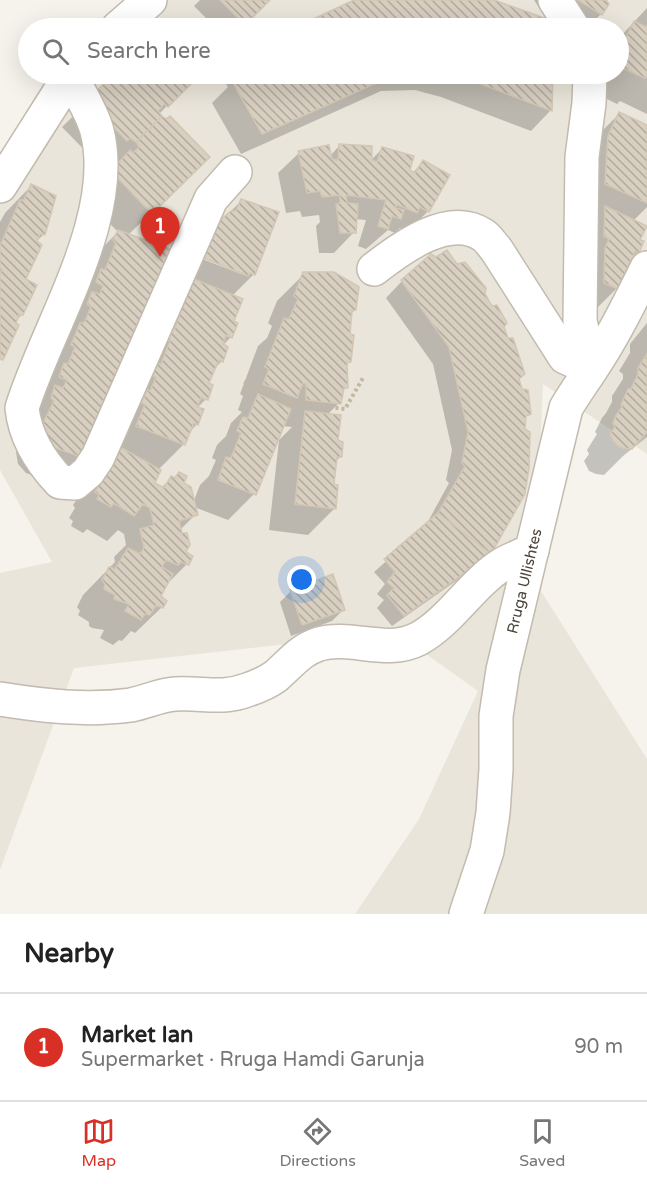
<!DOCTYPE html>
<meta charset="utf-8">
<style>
:root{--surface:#fff;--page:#f6f6f6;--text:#222;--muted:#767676;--line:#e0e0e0;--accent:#d93025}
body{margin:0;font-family:"Varela Round",sans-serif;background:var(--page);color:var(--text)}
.you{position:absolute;left:302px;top:580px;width:21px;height:21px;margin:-15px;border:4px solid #fff;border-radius:50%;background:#1a73e8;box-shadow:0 0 0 9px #1a73e833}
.badge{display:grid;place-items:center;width:39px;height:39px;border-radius:50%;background:var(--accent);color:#fff;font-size:20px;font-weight:700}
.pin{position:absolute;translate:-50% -50px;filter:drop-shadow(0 2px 3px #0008)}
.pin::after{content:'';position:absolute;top:32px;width:21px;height:18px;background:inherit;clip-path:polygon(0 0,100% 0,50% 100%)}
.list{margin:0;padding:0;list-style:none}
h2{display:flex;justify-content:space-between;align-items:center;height:78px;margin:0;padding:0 24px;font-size:26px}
h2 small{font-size:20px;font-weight:400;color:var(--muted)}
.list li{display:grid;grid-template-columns:39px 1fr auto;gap:18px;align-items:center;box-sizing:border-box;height:108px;padding:0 24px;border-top:2px solid var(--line)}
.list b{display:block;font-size:22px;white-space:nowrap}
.list p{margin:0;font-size:20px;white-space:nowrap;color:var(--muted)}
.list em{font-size:20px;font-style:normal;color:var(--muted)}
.icon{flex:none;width:33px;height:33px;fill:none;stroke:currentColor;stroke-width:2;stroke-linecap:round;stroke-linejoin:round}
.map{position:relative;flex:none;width:647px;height:914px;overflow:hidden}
.search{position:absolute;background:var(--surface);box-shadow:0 6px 24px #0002;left:18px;right:18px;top:18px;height:66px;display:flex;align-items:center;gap:15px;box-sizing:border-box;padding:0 21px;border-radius:33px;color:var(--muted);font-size:22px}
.sheet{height:186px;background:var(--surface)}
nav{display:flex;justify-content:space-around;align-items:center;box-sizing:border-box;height:84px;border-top:2px solid var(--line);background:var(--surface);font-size:16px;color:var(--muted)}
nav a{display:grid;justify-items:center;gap:3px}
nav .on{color:var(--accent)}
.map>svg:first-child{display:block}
</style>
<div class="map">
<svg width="647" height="914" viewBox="0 0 647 914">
<defs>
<pattern id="building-back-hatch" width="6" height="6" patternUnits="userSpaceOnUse" patternTransform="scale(1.5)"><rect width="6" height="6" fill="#d8cfc1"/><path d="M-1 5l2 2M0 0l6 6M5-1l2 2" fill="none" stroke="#b1aa9e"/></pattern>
</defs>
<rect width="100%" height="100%" fill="#f6f3ec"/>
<path fill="#eae5da" d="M157 0H647V454L543 384 534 580 647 759V914H355L419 819 478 691 395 632 74 668 0 870V573L52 562 0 470V201L72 96 92 74H618V28H131Z"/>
<path fill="#0003" fill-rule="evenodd" d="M200 0H268L239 28H216L194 6Z
M358 0H489L547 20 534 0H604L601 14 587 28 551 26V28H298Z
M647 8V114L620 101 617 104 589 90 597 74H618V39Z
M116 74H178L189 84 159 114 182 183 128 235 86 459 59 485 26 473 18 464 16 452 29 428 92 258 118 232 85 198 100 166 62 127Z
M223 74H551V110L531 131 441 97 415 90 381 91 241 154 212 103 228 87 220 76Z
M619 114 647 127V207L633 221 638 252 629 260 616 289 590 315 593 140Z
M339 146 370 161 382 149 412 173 424 162 428 211 408 232 400 228 395 233 388 230 366 249 358 246 366 220 355 219 354 232 334 253H319L316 226 320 222 319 215 302 217 300 211 286 213 278 173 299 153 330 156Z
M31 186 44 234 36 242 24 280 22 315 15 321 0 361V222L5 213Z
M242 200 277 213 254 274 232 296 241 299 232 321 236 323 231 337 222 346 227 348 222 361 214 369 207 384 212 386 206 399 197 408 202 410 197 424 189 433 184 444 158 470 154 484 161 488 171 478 174 479 179 474 185 477 183 483 190 488 193 503 200 485 209 476 216 460 212 458 217 445 226 436 231 423 242 412 238 410 243 396 240 394 258 346 267 338 272 326 268 323 277 301 304 274H334L358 288 355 310 350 314 348 336H352L349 362 346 365V387L341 392 339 403 327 415 339 417 337 441 342 443 340 457 335 462 332 485 337 486 334 509 308 535 269 530 279 440 292 427 282 426 254 494 228 520 194 507 196 514 180 530 181 534H186L189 545 184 553 191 557 187 564 164 587 159 596 165 601 162 607 135 633 131 631 122 641 119 640 113 645 100 638 104 630 92 628 89 626V622L78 615 80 611 77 607 83 595 115 562 114 557 126 545 124 534 118 530 107 541 87 529 83 533 71 526 73 521 69 518 75 508 73 505 94 476 116 454 111 452 120 430 116 429 130 403 126 402 130 391 138 383 144 368 140 366 145 355 152 348 155 341 151 340 155 328 163 321 168 308 187 288 174 283 188 247 215 220 221 221ZM193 252 241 271V274L192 255Z
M402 281 483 295 502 327 529 413 524 418 473 569 392 626 377 608 384 600 377 594 385 584 374 572 425 527 449 483 446 480 452 450 433 364 386 298Z
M647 323V437L623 456 604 475 596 474 589 471 584 461 589 454 587 450 597 434 595 432 602 418 606 413 612 402V396L623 379V374L619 371 630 353V344Z
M291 591 344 609 332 621 291 636 280 602Z"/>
<path fill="url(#building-back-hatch)" stroke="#d3c7b4" stroke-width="1.5" d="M220 0H270L245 25Z
M354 0H494L553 21V28H294Z
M578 0H606L609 4 602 15Z
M634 21 646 27 647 25V75L645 78 618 66V54Z
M114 74H181L191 84 168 107 164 104 158 111 162 116 136 142 130 138 127 141 87 100Z
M246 74H397L262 134 232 81Z
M449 74H553L552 111 462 77Z
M619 112 647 125V203L605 184 608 136Z
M162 116 166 119 170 116 210 157 152 214 111 171 130 150 133 153 139 147 136 142Z
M339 144 372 146V160L377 162 382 147 414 156 410 170 415 173 423 160 450 175 429 212 420 207 417 213 396 204 395 208 404 210 401 219 392 216 388 229 378 226 386 200 346 195 347 203 358 204 356 233H340L336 204 340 203V195L322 197 320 191 307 193 298 151 329 145 332 159 338 160Z
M31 184 56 196 45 235 40 234 37 241 42 245 26 279 37 285 23 315H19L16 323 19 325 3 360 0 359V274L2 269 0 268V246L20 200H24Z
M241 199 279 212 255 275 250 273 248 276 199 256 214 218 220 220 231 211H236Z
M605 206 647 226 640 240 644 241 639 253 635 251 618 289 604 283 605 248 609 239 604 236Z
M118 230 170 249 87 459 52 447 42 425 54 401 51 398 55 385 63 388 67 380 59 377 64 363 68 364 75 347 71 345 80 323H84L91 307 87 304 92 292 100 294 103 286 96 282 101 269 105 270 116 243 113 240Z
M447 250 457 264 465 262 486 288 485 294 492 306 497 305 507 323 504 327 508 338H513L525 374 519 379 522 389 528 390 531 414 526 416 525 429 530 432 529 468 525 494 491 554 438 513 465 466 462 463 468 432 449 347 401 280 431 254 436 257Z
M303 272H334L359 287 356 310 352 311 350 334 354 335 351 362 347 363 348 388H344L341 404 306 400V384L303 383 297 398 263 384 269 369 265 367 284 318 289 319 298 299 294 296Z
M194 279 243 299 234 321 238 323 232 338 226 335 223 344 228 347 223 362 219 360 209 383 213 385 208 400 201 398 197 407 204 409 198 425 194 423 185 445 136 426 145 404 141 403 147 390 150 391 156 377 151 375 156 362 161 364 170 341 166 340 171 326 175 328 180 314 176 313 181 300 185 301Z
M647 354V432L632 449 623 448 615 445 610 434 615 427 613 423 616 415 622 407 621 405 628 389H631L638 374V368Z
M258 394 291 409 256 495 218 480 226 457 231 458 241 433 237 431 243 417 248 418Z
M305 411 341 415 338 440 343 442 342 457H337L334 484 338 485 336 509 295 504Z
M120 447 161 470 155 483 164 488 171 476 175 478 179 472 187 476 184 483 191 487 198 515 179 521 182 533H187L190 545 186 552 193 556 189 565 181 562 178 565 166 560 162 567 173 574 161 596 167 601 163 608 156 605 150 615 145 614 141 620 125 611 129 604 114 599 115 595 104 589 105 584 102 580 109 567 115 569 128 548 140 554 144 548 140 529 154 525 150 508 143 504 134 516 114 503 111 507 97 499 99 495 95 492Z
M438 513 491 554 404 616 387 595 394 588 387 582 395 572 384 559Z
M333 574 345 610 302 625 290 590Z"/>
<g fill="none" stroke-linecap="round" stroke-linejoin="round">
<g stroke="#c2bbae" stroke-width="36">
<g id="minor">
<path d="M555 0 573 28"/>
<path d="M118 28 150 0"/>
<path d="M590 74 589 103 582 157 580 321 591 369"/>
<path d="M71 77C80 94 92 112 97 131 119 217 47 327 22 408 25 436 41 462 60 482L75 483 88 472 98 457 211 199 235 172"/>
<path d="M0 186 59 93 74 74"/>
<path d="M374 269C401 248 449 212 483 235 488 238 492 245 496 249L565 357 591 369"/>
<path d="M0 699C44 706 87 711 131 705 146 702 160 695 175 694 201 692 221 700 247 690 256 687 268 682 276 676 290 664 300 650 319 644 351 635 387 655 418 639 451 621 471 584 503 564 512 559 523 555 532 550"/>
<path id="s1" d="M466 914 487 851 493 813 496 769V716L503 670 566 408C574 394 583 382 592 368 613 337 630 302 647 268"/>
</g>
</g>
<path stroke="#c4b79f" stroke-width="4" stroke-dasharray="3 3" stroke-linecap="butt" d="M244 382 294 403 345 409 363 378"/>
<use href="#minor" stroke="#fff" stroke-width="33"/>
</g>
<g text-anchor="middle" stroke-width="4.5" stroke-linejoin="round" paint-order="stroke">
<g font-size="15" fill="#4b4439" stroke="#fff">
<text dy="5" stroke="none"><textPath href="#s1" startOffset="340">Rruga Ullishtes</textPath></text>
</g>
</g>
</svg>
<div class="you"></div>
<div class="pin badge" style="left:160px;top:257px">1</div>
<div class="search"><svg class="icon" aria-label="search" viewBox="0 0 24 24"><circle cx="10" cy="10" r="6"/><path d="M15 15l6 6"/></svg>Search here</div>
</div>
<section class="sheet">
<h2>Nearby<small></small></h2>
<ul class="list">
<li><span class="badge">1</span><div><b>Market Ian</b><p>Supermarket · Rruga Hamdi Garunja</p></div><em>90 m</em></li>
</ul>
</section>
<nav>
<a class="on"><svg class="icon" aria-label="map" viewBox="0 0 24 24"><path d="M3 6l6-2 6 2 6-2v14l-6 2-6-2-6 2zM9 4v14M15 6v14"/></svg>Map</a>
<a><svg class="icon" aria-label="directions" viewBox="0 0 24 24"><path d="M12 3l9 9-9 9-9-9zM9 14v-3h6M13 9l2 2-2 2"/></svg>Directions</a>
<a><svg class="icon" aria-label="saved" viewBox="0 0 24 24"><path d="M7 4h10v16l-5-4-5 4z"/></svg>Saved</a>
</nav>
